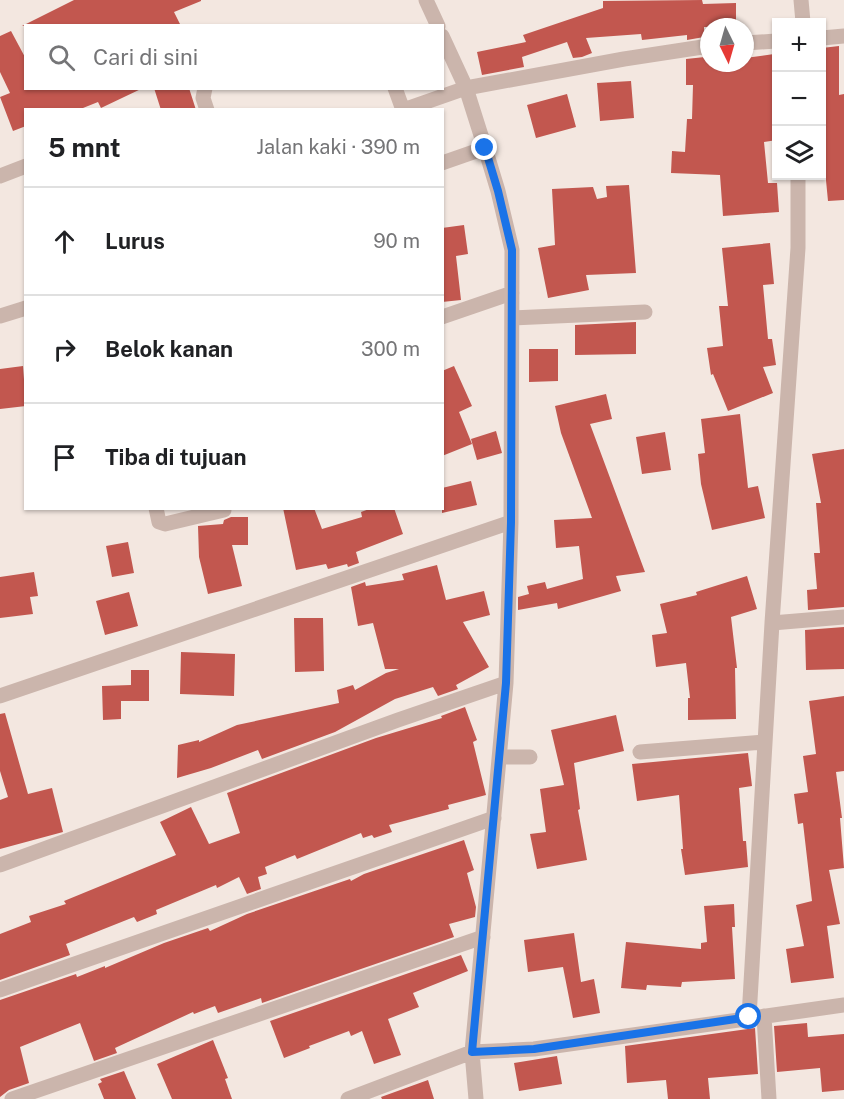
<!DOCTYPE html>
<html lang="id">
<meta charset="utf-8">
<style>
:root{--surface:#fff;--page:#f2f2f2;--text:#202124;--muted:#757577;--line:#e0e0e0}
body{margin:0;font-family:"Public Sans",sans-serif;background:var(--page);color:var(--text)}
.controls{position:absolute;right:18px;top:18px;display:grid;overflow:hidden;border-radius:0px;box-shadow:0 2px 4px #0004}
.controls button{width:54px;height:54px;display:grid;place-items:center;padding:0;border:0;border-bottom:2px solid var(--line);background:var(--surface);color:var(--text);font:30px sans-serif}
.compass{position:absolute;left:700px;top:18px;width:54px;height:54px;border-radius:50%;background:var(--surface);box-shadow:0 2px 4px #0004;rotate:175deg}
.stop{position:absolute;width:18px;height:18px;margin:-14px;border:4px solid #1a73e8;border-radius:50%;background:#fff}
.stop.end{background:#1a73e8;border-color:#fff;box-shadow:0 2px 6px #0008}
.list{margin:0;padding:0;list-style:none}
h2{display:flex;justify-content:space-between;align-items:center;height:78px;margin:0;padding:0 24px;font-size:26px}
h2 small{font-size:20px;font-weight:400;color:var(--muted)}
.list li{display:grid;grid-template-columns:39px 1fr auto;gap:18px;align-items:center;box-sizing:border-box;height:108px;padding:0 24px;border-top:2px solid var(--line)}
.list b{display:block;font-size:22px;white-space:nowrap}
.list em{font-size:20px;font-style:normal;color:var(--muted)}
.icon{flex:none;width:33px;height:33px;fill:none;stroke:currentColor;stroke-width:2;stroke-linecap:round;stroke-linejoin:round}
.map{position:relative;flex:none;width:844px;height:1099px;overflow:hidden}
.search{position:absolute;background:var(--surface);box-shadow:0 2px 4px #0004;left:24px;top:24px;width:420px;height:66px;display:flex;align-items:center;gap:15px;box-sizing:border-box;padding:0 21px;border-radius:0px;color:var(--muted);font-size:22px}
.panel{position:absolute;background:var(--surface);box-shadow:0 2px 4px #0004;left:24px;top:108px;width:420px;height:402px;border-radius:0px}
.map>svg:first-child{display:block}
</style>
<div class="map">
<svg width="844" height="1099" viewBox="0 0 844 1099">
<rect width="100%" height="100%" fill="#f3e7e0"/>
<path fill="#c2574f" d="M74 0H201V1L174 12 181 26H22Z
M702 0 703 4 736 3V27H704V37L687 40V35L642 40 641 34 586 38 592 53 582 57 573 58 567 42 522 57 524 67 482 75 477 52 526 42 523 35 603 8V1Z
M11 31 26 59V88H143L101 108 98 102 78 110H26V126L13 131 0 97 10 93 0 72V36Z
M839 46V95L844 94V200L828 201 822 139V48Z
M774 54 777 76V140L764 142 768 183H777L779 212 723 216 720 175 671 173 672 151 685 152 687 119H692L693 85H686V59L705 57V59H709V63H745V58Z
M631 81 634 118 600 121 597 83Z
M154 88H189L196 110H161Z
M567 94 576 127 536 138 527 105Z
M629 185 636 273 586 275 589 290 548 298 538 248 555 245 552 189 593 187 597 199 607 197 606 186Z
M464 225 468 254 456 256 461 300 442 302V228Z
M770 243 774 284 763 285 768 339H772L776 365 763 367 773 393 728 411 713 374 711 375 707 348 723 346 719 306H728L722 248Z
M636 322V354L575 355V325Z
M529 349H558V381L529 382Z
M23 366 26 406 0 409V369Z
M454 366 472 406 459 412 472 444 442 456V371Z
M606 394 612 419 590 424 645 572 616 576 621 591 558 609 557 603 518 610V597L529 594 527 586 545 582 547 589 583 579 579 546 556 548 554 520 592 518 561 433 555 406Z
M740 414 748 488 758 486 765 518 712 530 701 484 698 454 705 453 701 419Z
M496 431 502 453 477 460 471 439Z
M665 432 671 470 642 474 636 437Z
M844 449V607L808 610 807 590 817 589 814 553H820L816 503H821L812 454Z
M471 481 477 505 442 513V488Z
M283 508H314L322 529 362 517 361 512 372 508H394L403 534 356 552 359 563 348 567 347 564 328 569 326 564 296 570Z
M231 517H248V545H232L242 586 208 594 199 557 198 526 223 524 224 520Z
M128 542 134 573 112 577 106 546Z
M437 565 446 600 484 591 490 615 463 622 489 667 456 685 458 689 438 696 433 687 395 699 335 732 262 759 258 750 211 768 177 778 178 745 199 740V742L237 725 339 703 337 690 353 685 355 690 386 673 399 669H385L373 623 358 626 351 587 365 582 366 586 404 580 402 574Z
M34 572 38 596 30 597 33 614 0 618V577Z
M747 576 757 609 731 617 737 668H735L736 719 688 720V698H690L686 663 656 667 652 635 667 633 660 604 697 595 696 592Z
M129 592 138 626 105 635 96 601Z
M294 618H323L324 671 295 672Z
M844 627V669L806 670 805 630Z
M181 652 235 654 234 696 180 694Z
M131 670H149V701H121V719L103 720 102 686 131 685Z
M844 696V771L836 772 842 818H840L844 868 829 870 840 924 827 926 834 978 791 983 786 949 804 946 796 905 812 901 803 823 798 824 794 794 808 792 803 756 816 754 809 701Z
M465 707 477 740 473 742 486 795 448 805 449 809 389 825 392 832 374 838 372 835 363 838 361 833 297 859 295 855 265 867 267 874 258 877 261 889 247 894 239 877 217 888 216 885 156 910 157 914 137 922 134 917 66 944 70 955 0 980V934L31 922 29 916 66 904 64 901 176 855 160 822 191 807 209 844 240 833 227 793 376 738 442 718 441 716Z
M5 713 28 794 52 788 63 832 0 849V800L8 797 0 771V714Z
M616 715 624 751 574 763 580 809 578 810 587 860 537 869 530 834 546 832 540 789 564 785 551 730Z
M748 753 752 786 739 788 743 841H746L748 867 685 875 681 849H683L679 795 637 801 632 764Z
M464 840 474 870 467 873 476 907 475 917 449 924 454 937 262 1003 261 998 218 1013 215 1006 194 1014 193 1012 115 1048 117 1053 94 1061 80 1023 20 1047 29 1083 9 1090 0 1097V1000L76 974 77 977 105 966V968L164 943 208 928 210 931 247 914 350 879 351 881 364 874Z
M734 904 735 927H732L735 979 682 982 681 987 647 985 646 990 621 988 626 942 701 949V943L707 942 704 906Z
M574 933 581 982 594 979 600 1013 573 1018 563 967 528 972 524 940Z
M461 955 468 971 413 993 419 1007 388 1019 401 1055 374 1064 362 1031 351 1036 349 1031 309 1046 310 1048 284 1058 270 1021Z
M807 1023 808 1037 844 1034V1090L822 1092 820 1068 777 1072 774 1026Z
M755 1028 758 1074 708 1078 710 1099H668L666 1080 627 1083 625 1046Z
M213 1040 228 1078 225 1079 232 1099H172L157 1064Z
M557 1056 562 1084 519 1091 514 1063Z
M124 1071 136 1099H104L98 1084 102 1082 100 1079Z
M428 1080 434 1099H382L381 1097Z"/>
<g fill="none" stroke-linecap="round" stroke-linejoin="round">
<path stroke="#cbb5ac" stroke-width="15" d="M426 0 438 26
M801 0 803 22
M442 36 466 88 485 148 442 163
M822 38 844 36
M745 43 776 41
M205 88 203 98 207 110
M395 88 403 110 466 88 624 59 709 46
M0 176 26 166
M0 316 26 308
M442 317 512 293
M512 318 645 312
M156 508 159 522 165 524 224 510
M772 623 844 617
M0 696 511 522
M640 752 765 742
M500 757H530
M0 865 398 720 506 683
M0 990 494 818
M764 1016 769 1099
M749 1017 772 623 798 248V176
M12 1099 483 937
M348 1099 472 1052 534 1049 844 1005
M476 1099 472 1052 506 683 511 522 512 250 498 191 485 148"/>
</g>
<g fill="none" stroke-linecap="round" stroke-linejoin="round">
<path stroke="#1a73e8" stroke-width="8" d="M485 148 498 191 512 250 511 522 506 683 472 1052 534 1049 749 1017"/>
</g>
</svg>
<div class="controls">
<button>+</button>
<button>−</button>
<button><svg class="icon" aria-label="layers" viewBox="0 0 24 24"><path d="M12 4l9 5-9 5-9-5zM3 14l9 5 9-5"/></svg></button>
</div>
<svg class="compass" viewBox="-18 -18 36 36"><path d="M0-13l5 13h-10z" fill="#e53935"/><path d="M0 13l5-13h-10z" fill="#757577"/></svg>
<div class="stop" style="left:749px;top:1017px"></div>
<div class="stop end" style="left:485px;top:148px"></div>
<div class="search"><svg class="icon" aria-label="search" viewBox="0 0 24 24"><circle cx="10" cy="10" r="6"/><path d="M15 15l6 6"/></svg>Cari di sini</div>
<section class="panel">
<h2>5 mnt<small>Jalan kaki · 390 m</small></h2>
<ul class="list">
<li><svg class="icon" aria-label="ahead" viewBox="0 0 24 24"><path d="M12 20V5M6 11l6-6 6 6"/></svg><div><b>Lurus</b></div><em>90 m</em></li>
<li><svg class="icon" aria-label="right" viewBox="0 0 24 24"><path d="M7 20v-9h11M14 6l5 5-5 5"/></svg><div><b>Belok kanan</b></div><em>300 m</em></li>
<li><svg class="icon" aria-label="arrive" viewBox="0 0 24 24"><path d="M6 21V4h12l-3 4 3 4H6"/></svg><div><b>Tiba di tujuan</b></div></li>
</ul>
</section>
</div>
